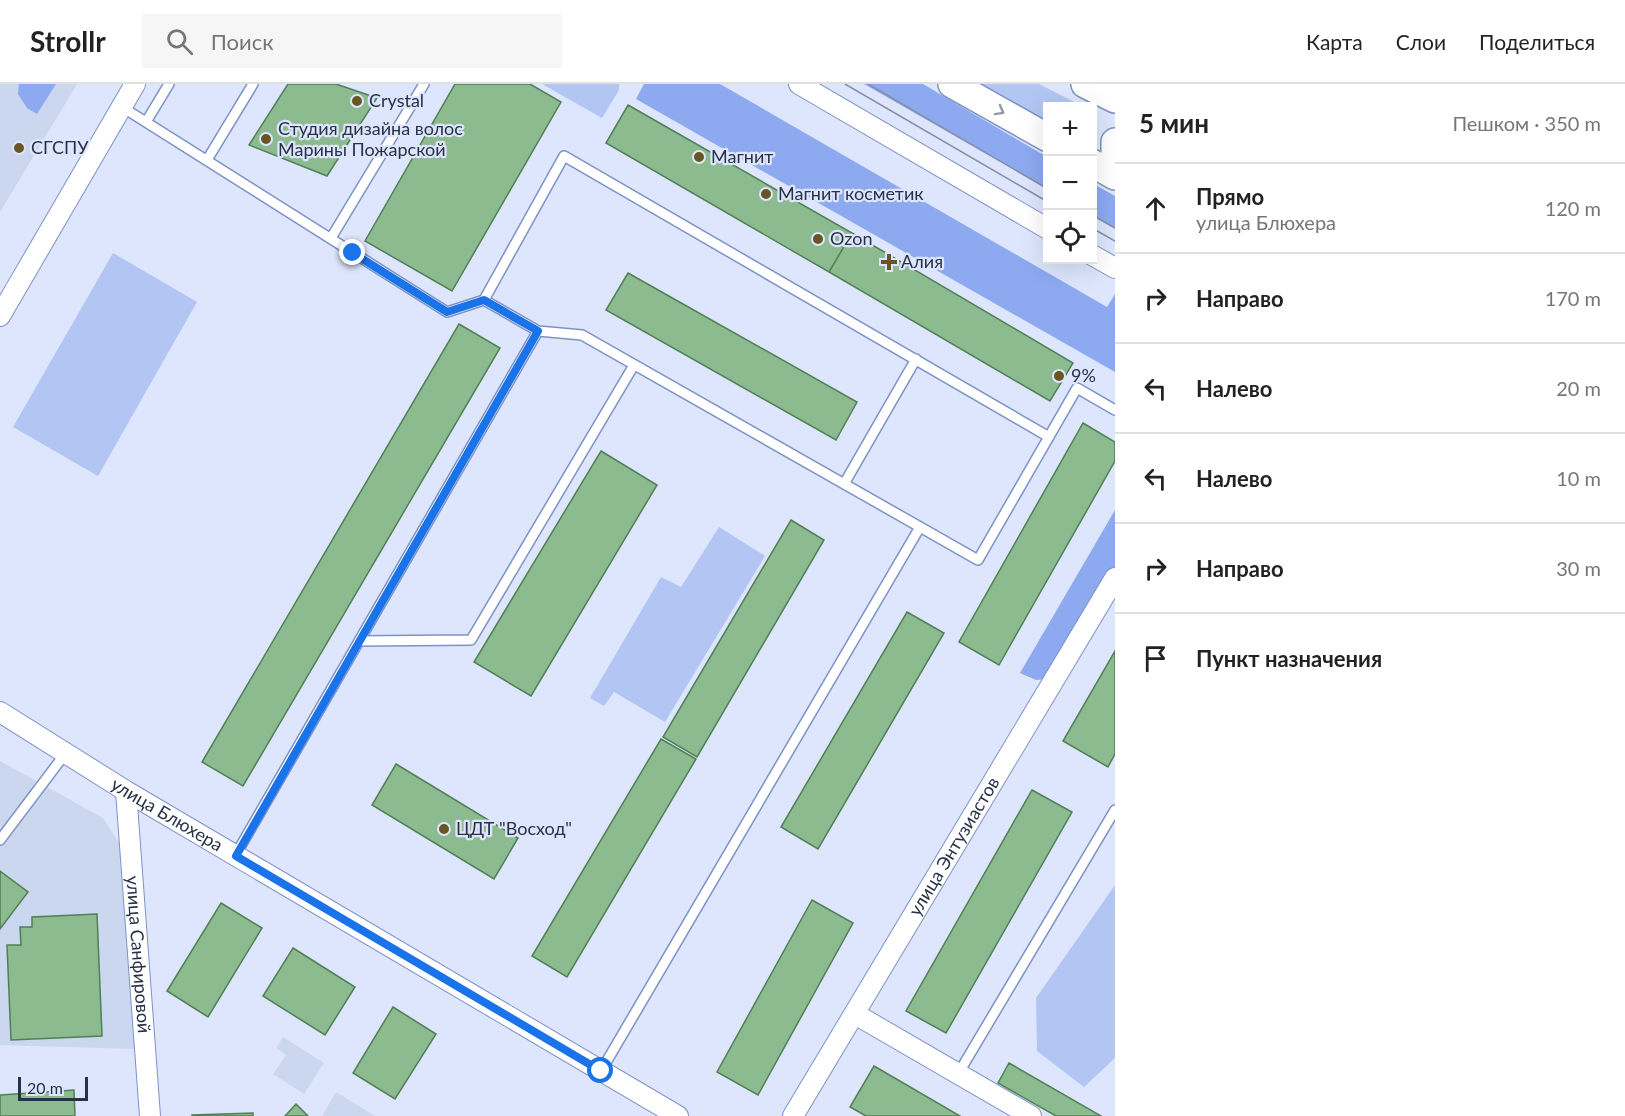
<!DOCTYPE html>
<html lang="ru">
<meta charset="utf-8">
<style>
:root{--surface:#fff;--page:#f6f6f6;--text:#222;--muted:#767676;--line:#e0e0e0}
body{margin:0;font-family:Lato,sans-serif;background:var(--page);color:var(--text)}
.controls{position:absolute;right:18px;top:18px;display:grid;overflow:hidden;border-radius:0px;box-shadow:0 6px 24px #0002}
.controls button{width:54px;height:54px;display:grid;place-items:center;padding:0;border:0;border-bottom:2px solid var(--line);background:var(--surface);color:var(--text);font:30px sans-serif}
.scale{position:absolute;left:18px;bottom:15px;width:70px;box-sizing:border-box;padding-left:6px;border:3px solid #293147;border-top:0;font-size:16px;line-height:21px;white-space:nowrap;color:#293147;-webkit-text-stroke:4px #dde6fd;paint-order:stroke}
.stop{position:absolute;width:18px;height:18px;margin:-14px;border:4px solid #1a73e8;border-radius:50%;background:#fff}
.stop.end{background:#1a73e8;border-color:#fff;box-shadow:0 2px 6px #0008}
.list{margin:0;padding:0;list-style:none}
h2{display:flex;justify-content:space-between;align-items:center;height:78px;margin:0;padding:0 24px;font-size:26px}
h2 small{font-size:20px;font-weight:400;color:var(--muted)}
.list li{display:grid;grid-template-columns:39px 1fr auto;gap:18px;align-items:center;box-sizing:border-box;height:90px;padding:0 24px;border-top:2px solid var(--line)}
.list b{display:block;font-size:22px;white-space:nowrap}
.list p{margin:0;font-size:20px;white-space:nowrap;color:var(--muted)}
.list em{font-size:20px;font-style:normal;color:var(--muted)}
.icon{flex:none;width:33px;height:33px;fill:none;stroke:currentColor;stroke-width:2;stroke-linecap:round;stroke-linejoin:round}
.map{position:relative;flex:none;width:1115px;height:1032px;overflow:hidden}
header{display:flex;align-items:center;gap:36px;box-sizing:border-box;height:84px;padding:0 30px;background:var(--surface);border-bottom:2px solid var(--line)}
header strong{font-size:28px}
nav{display:flex;gap:33px;margin-inline-start:auto;font-size:21px}
.search{width:420px;height:54px;background:var(--page);display:flex;align-items:center;gap:15px;box-sizing:border-box;padding:0 21px;border-radius:0px;color:var(--muted);font-size:22px}
main{display:flex}
aside{flex:1;background:var(--surface)}
.map>svg:first-child{display:block}
</style>
<header>
<strong>Strollr</strong>
<div class="search"><svg class="icon" aria-label="search" viewBox="0 0 24 24"><circle cx="10" cy="10" r="6"/><path d="M15 15l6 6"/></svg>Поиск</div>
<nav><a>Карта</a><a>Слои</a><a>Поделиться</a></nav>
</header>
<main>
<div class="map">
<svg width="1115" height="1032" viewBox="0 0 1115 1032">
<rect width="100%" height="100%" fill="#dde6fd"/>
<path fill="#cbd6ef" d="M0 0H77L0 128Z
M0 677 103 734 119 759 135 965 0 961Z
M283 953 324 979 304 1010 273 990 286 971 276 964Z
M336 1008 375 1032H322Z"/>
<path fill="#b3c6f3" d="M542 0H619V6L602 34Z
M980 0H1039L1082 22H1048L1047 38Z
M113 169 197 218 98 392 13 343Z
M719 443 765 472 665 638 614 608 604 622 590 614 661 493 681 503Z
M1115 801V974L1084 1003 1037 967 1036 914Z"/>
<path fill="#8daaf1" d="M19 0H56L37 30 27 24 18 10Z
M644 0H720L1107 223 1115 210V288L636 15Z
M864 0H923L1047 73V105Z
M1092 99 1115 112V144L1093 131Z
M1115 426V484L1058 581 1046 595 1036 596 1020 589Z"/>
<path fill="#8bbb8f" stroke="#517f56" stroke-width="1.5" d="M288 0H336L377 14 327 92 249 61Z
M455 0H530L561 18 452 207 365 157Z
M628 21 852 149 829 188 606 59Z
M852 149 1073 279 1050 317 829 188Z
M628 189 857 318 836 356 606 226Z
M459 240 500 264 243 702 202 678Z
M1083 339 1115 358V377L999 581 959 558Z
M601 367 657 401 531 612 474 578Z
M791 436 824 456 697 673 663 653Z
M907 528 944 549 818 765 781 743Z
M1115 567V670L1108 683 1063 657Z
M661 655 696 675 567 893 532 872Z
M396 680 518 754 494 795 372 721Z
M1032 706 1072 728 946 949 906 927Z
M0 787 28 808 0 845Z
M812 816 853 839 758 1011 717 988Z
M221 819 262 844 208 933 167 907Z
M97 830 102 952 11 956 7 861H21L20 843H32V833Z
M293 864 355 903 325 951 263 912Z
M393 923 436 950 395 1015 353 989Z
M1009 979 1101 1032H1056L998 999Z
M874 982 960 1032H866L850 1023Z
M74 1006 75 1032H0V1011Z
M296 1020 308 1032H285Z
M253 1029V1032H192V1031Z"/>
<g fill="none" stroke-linecap="round" stroke-linejoin="round">
<g stroke="#7d92c6" stroke-width="12">
<path id="service" d="M122 23 447 228 484 216
M146 38 169 0
M207 76 253 0
M331 154 424 0
M538 247 582 251 920 443
M844 400 916 275
M359 557 471 556 634 281
M0 756 65 670
M235 772 538 247 484 216 564 72 1049 353
M601 987 920 443 978 476 1077 304 1115 326
M958 990 1115 726"/>
</g>
<g stroke="#7d92c6" stroke-width="22">
<g id="minor">
<path d="M799 0 1048 145"/>
<path d="M1092 171 1115 184"/>
<path d="M0 232 135 0"/>
<path id="s1" d="M0 628 126 707 678 1032"/>
<path id="s2" d="M126 707 150 1032"/>
<path d="M855 930 1031 1032"/>
<path id="s3" d="M793 1032 1115 494"/>
</g>
</g>
<g stroke="#7d92c6" stroke-width="30">
<path id="secondary" d="M952 0 1048 54
M1085 0 1115 15
M1115 58V76
M1092 79 1115 92"/>
</g>
<use href="#service" stroke="#fff" stroke-width="9"/>
<use href="#minor" stroke="#fff" stroke-width="20"/>
<use href="#secondary" stroke="#fff" stroke-width="27"/>
<path stroke="#858ea4" stroke-width="1.5" d="M845 0 1048 118
M868 0 1048 105
M1092 131 1115 144
M1092 144 1115 157"/>
</g>
<defs><path id="oneway-chevron" d="M-2-3.5L2.5 0L-2 3.5" fill="none" stroke-width="1.6" stroke-linecap="round" stroke-linejoin="round" transform="scale(1.5)"/></defs>
<use stroke="#9498a3" href="#oneway-chevron" transform="translate(1000 27) rotate(29)"/>
<g fill="none" stroke-linecap="round" stroke-linejoin="round">
<path stroke="#1a73e8" stroke-width="8" d="M353 169 447 228 484 216 538 247 236 772 601 987"/>
</g>
<g fill="#695524" stroke="#dde6fd" stroke-width="2">
<circle cx="357" cy="17" r="6"/>
<circle cx="266" cy="55" r="6"/>
<circle cx="19" cy="64" r="6"/>
<circle cx="699" cy="73" r="6"/>
<circle cx="766" cy="110" r="6"/>
<circle cx="818" cy="155" r="6"/>
<path d="M886 169h6v6h6v6h-6v6h-6v-6h-6v-6h6z"/>
<circle cx="1059" cy="292" r="6"/>
<circle cx="444" cy="745" r="6"/>
</g>
<g text-anchor="middle" stroke-width="4.5" stroke-linejoin="round" paint-order="stroke">
<g font-size="18" fill="#293147" stroke="#dde6fd" text-anchor="start">
<text x="369" y="23">Crystal</text>
<text x="278" y="51">Студия дизайна волос<tspan x="278" dy="21">Марины Пожарской</tspan></text>
<text x="31" y="70">СГСПУ</text>
<text x="711" y="79">Магнит</text>
<text x="778" y="116">Магнит косметик</text>
<text x="830" y="161">Ozon</text>
<text x="901" y="184">Алия</text>
<text x="1071" y="298">9%</text>
<text x="456" y="751">ЦДТ "Восход"</text>
</g>
<g font-size="18" fill="#293147" stroke="#dde6fd">
<text dy="6" stroke="none"><textPath href="#s1" startOffset="196">улица Блюхера</textPath></text>
<text dy="6" stroke="none"><textPath href="#s3" startOffset="314">улица Энтузиастов</textPath></text>
<text dy="6" stroke="none"><textPath href="#s2" startOffset="164">улица Санфировой</textPath></text>
</g>
</g>
</svg>
<div class="controls">
<button>+</button>
<button>−</button>
<button><svg class="icon" aria-label="locate" viewBox="0 0 24 24"><circle cx="12" cy="12" r="6"/><path d="M12 2v4M12 18v4M2 12h4M18 12h4"/></svg></button>
</div>
<div class="scale">20 m</div>
<div class="stop" style="left:601px;top:987px"></div>
<div class="stop end" style="left:353px;top:169px"></div>
</div>
<aside>
<h2>5 мин<small>Пешком · 350 m</small></h2>
<ul class="list">
<li><svg class="icon" aria-label="ahead" viewBox="0 0 24 24"><path d="M12 20V5M6 11l6-6 6 6"/></svg><div><b>Прямо</b><p>улица Блюхера</p></div><em>120 m</em></li>
<li><svg class="icon" aria-label="right" viewBox="0 0 24 24"><path d="M7 20v-9h11M14 6l5 5-5 5"/></svg><div><b>Направо</b></div><em>170 m</em></li>
<li><svg class="icon" aria-label="left" viewBox="0 0 24 24"><path d="M17 20v-9H6M10 6l-5 5 5 5"/></svg><div><b>Налево</b></div><em>20 m</em></li>
<li><svg class="icon" aria-label="left" viewBox="0 0 24 24"><path d="M17 20v-9H6M10 6l-5 5 5 5"/></svg><div><b>Налево</b></div><em>10 m</em></li>
<li><svg class="icon" aria-label="right" viewBox="0 0 24 24"><path d="M7 20v-9h11M14 6l5 5-5 5"/></svg><div><b>Направо</b></div><em>30 m</em></li>
<li><svg class="icon" aria-label="arrive" viewBox="0 0 24 24"><path d="M6 21V4h12l-3 4 3 4H6"/></svg><div><b>Пункт назначения</b></div></li>
</ul>
</aside>
</main>
